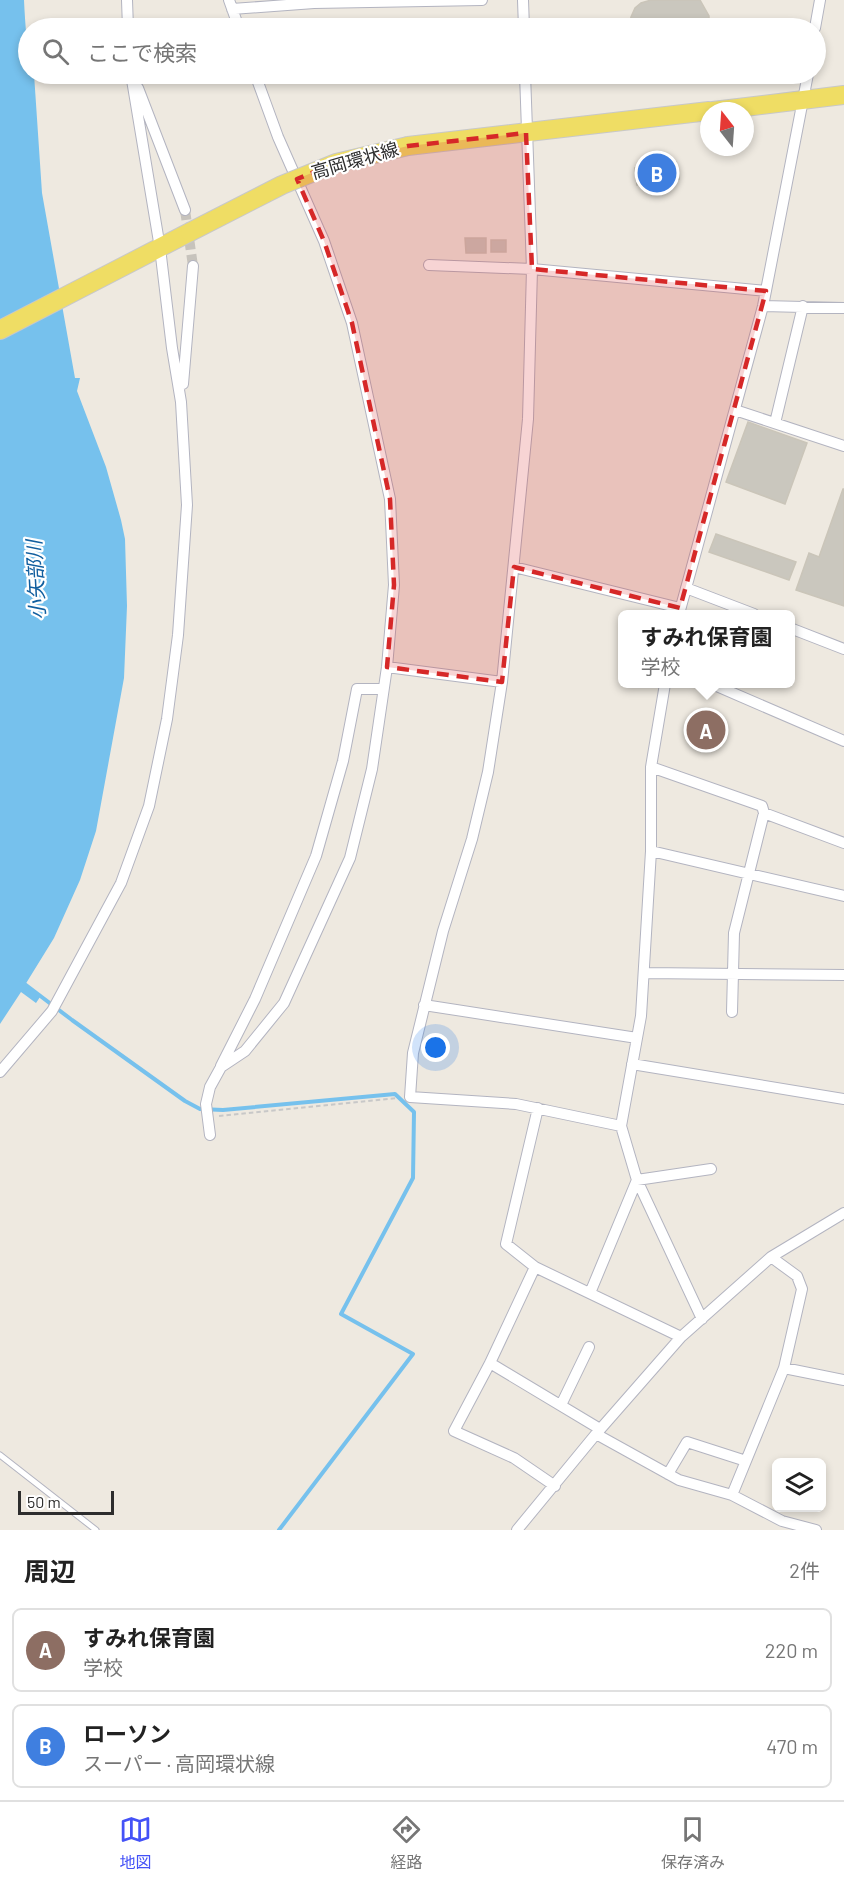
<!DOCTYPE html>
<html lang="ja">
<meta charset="utf-8">
<style>
:root{--surface:#fff;--page:#f6f6f6;--text:#222;--muted:#767676;--line:#e0e0e0;--accent:#4452f7}
body{margin:0;font-family:Barlow,"Noto Sans JP",sans-serif;background:var(--page);color:var(--text)}
.controls{position:absolute;right:18px;bottom:18px;display:grid;overflow:hidden;border-radius:9px;box-shadow:0 3px 9px #0003}
.controls button{width:54px;height:54px;display:grid;place-items:center;padding:0;border:0;border-bottom:2px solid var(--line);background:var(--surface);color:var(--text);font:30px sans-serif}
.compass{position:absolute;left:700px;top:102px;width:54px;height:54px;border-radius:50%;background:var(--surface);box-shadow:0 3px 9px #0003;rotate:343deg}
.scale{position:absolute;left:18px;bottom:15px;width:96px;box-sizing:border-box;padding-left:6px;border:3px solid #2d2d2d;border-top:0;font-size:16px;line-height:21px;white-space:nowrap;color:#2d2d2d;-webkit-text-stroke:4px #fff;paint-order:stroke}
.you{position:absolute;left:436px;top:1048px;width:21px;height:21px;margin:-15px;border:4px solid #fff;border-radius:50%;background:#1a73e8;box-shadow:0 0 0 9px #1a73e833}
.badge{display:grid;place-items:center;width:39px;height:39px;border-radius:50%;background:var(--accent);color:#fff;font-size:20px;font-weight:700}
.pin{position:absolute;translate:-50% -50%;border:3px solid #fff;box-shadow:0 2px 6px #0006}
.popup{position:absolute;left:618px;top:610px;width:177px;height:78px;box-sizing:border-box;display:grid;place-content:center;border-radius:9px;background:var(--surface);filter:drop-shadow(0 2px 4px #0005);font-size:20px;white-space:nowrap;color:var(--muted)}
.popup b{font-size:22px;color:var(--text)}
.popup::after{content:'';position:absolute;left:50%;top:100%;margin-left:-12px;border:12px solid transparent;border-top-color:var(--surface)}
.list{margin:0;padding:0;list-style:none}
h2{display:flex;justify-content:space-between;align-items:center;height:78px;margin:0;padding:0 24px;font-size:26px}
h2 small{font-size:20px;font-weight:400;color:var(--muted)}
.list li{display:grid;grid-template-columns:39px 1fr auto;gap:18px;align-items:center;box-sizing:border-box;height:84px;margin:0 12px 12px;padding:0 12px;border:2px solid var(--line);border-radius:9px}
.list b{display:block;font-size:22px;white-space:nowrap}
.list p{margin:0;font-size:20px;white-space:nowrap;color:var(--muted)}
.list em{font-size:20px;font-style:normal;color:var(--muted)}
.icon{flex:none;width:33px;height:33px;fill:none;stroke:currentColor;stroke-width:2;stroke-linecap:round;stroke-linejoin:round}
.map{position:relative;flex:none;width:844px;height:1530px;overflow:hidden}
.search{position:absolute;background:var(--surface);box-shadow:0 3px 9px #0003;left:18px;right:18px;top:18px;height:66px;display:flex;align-items:center;gap:15px;box-sizing:border-box;padding:0 21px;border-radius:33px;color:var(--muted);font-size:22px}
.sheet{height:270px;background:var(--surface)}
nav{display:flex;justify-content:space-around;align-items:center;box-sizing:border-box;height:84px;border-top:2px solid var(--line);background:var(--surface);font-size:16px;color:var(--muted)}
nav a{display:grid;justify-items:center;gap:3px}
nav .on{color:var(--accent)}
.map>svg:first-child{display:block}
</style>
<div class="map">
<svg width="844" height="1530" viewBox="0 0 844 1530">
<rect width="100%" height="100%" fill="#eee9e0"/>
<path fill="#76c1ed" d="M0 0H24C25 25 28 49 28 74H34L42 193 75 378H80L77 391 106 467 121 520 125 539 127 606 124 678 96 831 80 880 54 938 25 985 40 997 36 1003 21 992 0 1024Z"/>
<g fill="none" stroke-linecap="round" stroke-linejoin="round">
<path stroke="#76c1ed" stroke-width="4" d="M22 982 72 1020 185 1101 200 1109 223 1110 395 1094 414 1112 413 1178 341 1314 413 1354 279 1530"/>
</g>
<path fill="#cac7be" stroke="#cac5b9" stroke-width="1.5" d="M651 0H700L709 16V22L715 27 713 28H629L631 17 635 8 641 3Z
M676 162 679 179 637 185 635 168Z
M465 238H486V253H466Z
M491 240H506V252H491Z
M748 422 807 443 785 504 726 482Z
M843 489H844V606L796 590 809 553 819 557Z
M716 534 796 562 789 580 709 552Z"/>
<g fill="none" stroke-linecap="round" stroke-linejoin="round">
<path stroke="#c7c3bc" stroke-width="10" stroke-dasharray="10 5" stroke-linecap="butt" d="M185 210 193 266"/>
<g stroke="#b3b4c0" stroke-width="7">
<path id="lane" d="M0 1455 96 1530"/>
</g>
<g stroke="#b3b4c0" stroke-width="12">
<path id="street" d="M127 0 128 28
M229 0 239 28
M523 0 524 28
M232 9 314 3 482 0
M815 28 820 0
M525 74 532 269 528 419 502 682 488 772 472 839 443 931 413 1053 410 1097 516 1104 621 1126
M138 88 185 210
M429 265 532 269 766 291
M763 306 844 308
M183 384 193 266
M735 410 844 446
M775 423 803 306
M514 567 680 608
M686 588 754 614
M679 614 763 306 808 74
M790 628 844 649
M387 667 502 682
M665 684 651 767V851L641 1016 621 1126 637 1180 702 1319
M712 684 844 741
M651 767 762 806 764 813 844 843
M651 851 844 896
M644 973 844 975
M424 1005 637 1038
M732 1012 734 933 764 813
M632 1064 844 1099
M221 1066 255 999 316 856 343 761 357 689H383
M0 1072 52 1011 121 883 149 806 167 719 178 635 187 505 181 402 172 348 160 248 131 74
M210 1135 206 1104 210 1087 221 1067 245 1051 284 1003 350 858 372 769 387 667 394 585 390 499 352 323 324 241 278 137 255 74
M771 1257 797 1276 802 1289 784 1368 732 1495 782 1521 816 1530
M535 1267 506 1244 538 1108
M590 1293 637 1180 711 1169
M490 1363 600 1429
M784 1368 844 1380
M561 1405 589 1347
M596 1434 679 1480 732 1495
M668 1474 687 1442 746 1461
M555 1486 514 1458 454 1431 490 1363 535 1267 681 1337
M517 1530 596 1434 681 1337 771 1257 844 1213"/>
</g>
<g stroke="#c8c8c8" stroke-width="20">
<path id="primary" d="M713 111 844 95
M408 146 709 111
M0 330 190 232"/>
</g>
<path stroke="#c8c8c8" stroke-width="2" stroke-dasharray="4.5 3" stroke-linecap="butt" d="M219 1116 398 1098"/>
<use href="#lane" stroke="#fff" stroke-width="5"/>
<use href="#street" stroke="#fff" stroke-width="10"/>
<use href="#primary" stroke="#efdd64" stroke-width="18"/>
<g stroke="#c8c8c8" stroke-width="20" stroke-linecap="butt">
<path id="primary-bridge" d="M190 232 282 185 336 163 408 146"/>
</g>
<use href="#primary-bridge" stroke="#efdd64" stroke-width="18"/>
</g>
<path fill="#d62828" fill-opacity="0.2" stroke="#d62828" stroke-width="4.5" stroke-dasharray="12 8" stroke-linejoin="round" d="M526 133 532 269 766 291 680 608 514 567 502 682 387 667 394 585 390 499 352 323 324 241 297 179 336 163 408 146Z"/>
<g text-anchor="middle" stroke-width="4.5" stroke-linejoin="round" paint-order="stroke">
<g font-size="18" fill="#2d2d2d" stroke="#fff">
<text transform="translate(355 161) rotate(-16)" y="6">高岡環状線</text>
</g>
<g font-size="20" font-style="italic" fill="#105e9e" stroke="#fff">
<text transform="translate(36 580) rotate(-93)" y="7">小矢部川</text>
</g>
</g>
</svg>
<div class="controls">
<button><svg class="icon" aria-label="layers" viewBox="0 0 24 24"><path d="M12 4l9 5-9 5-9-5zM3 14l9 5 9-5"/></svg></button>
</div>
<svg class="compass" viewBox="-18 -18 36 36"><path d="M0-13l5 13h-10z" fill="#e53935"/><path d="M0 13l5-13h-10z" fill="#767676"/></svg>
<div class="scale">50 m</div>
<div class="you"></div>
<div class="pin badge" style="left:706px;top:730px;background:#8d6e63">A</div>
<div class="popup"><b>すみれ保育園</b>学校</div>
<div class="pin badge" style="left:657px;top:173px;background:#3f7fe0">B</div>
<div class="search"><svg class="icon" aria-label="search" viewBox="0 0 24 24"><circle cx="10" cy="10" r="6"/><path d="M15 15l6 6"/></svg>ここで検索</div>
</div>
<section class="sheet">
<h2>周辺<small>2件</small></h2>
<ul class="list">
<li><span class="badge" style="background:#8d6e63">A</span><div><b>すみれ保育園</b><p>学校</p></div><em>220 m</em></li>
<li><span class="badge" style="background:#3f7fe0">B</span><div><b>ローソン</b><p>スーパー · 高岡環状線</p></div><em>470 m</em></li>
</ul>
</section>
<nav>
<a class="on"><svg class="icon" aria-label="map" viewBox="0 0 24 24"><path d="M3 6l6-2 6 2 6-2v14l-6 2-6-2-6 2zM9 4v14M15 6v14"/></svg>地図</a>
<a><svg class="icon" aria-label="directions" viewBox="0 0 24 24"><path d="M12 3l9 9-9 9-9-9zM9 14v-3h6M13 9l2 2-2 2"/></svg>経路</a>
<a><svg class="icon" aria-label="saved" viewBox="0 0 24 24"><path d="M7 4h10v16l-5-4-5 4z"/></svg>保存済み</a>
</nav>
